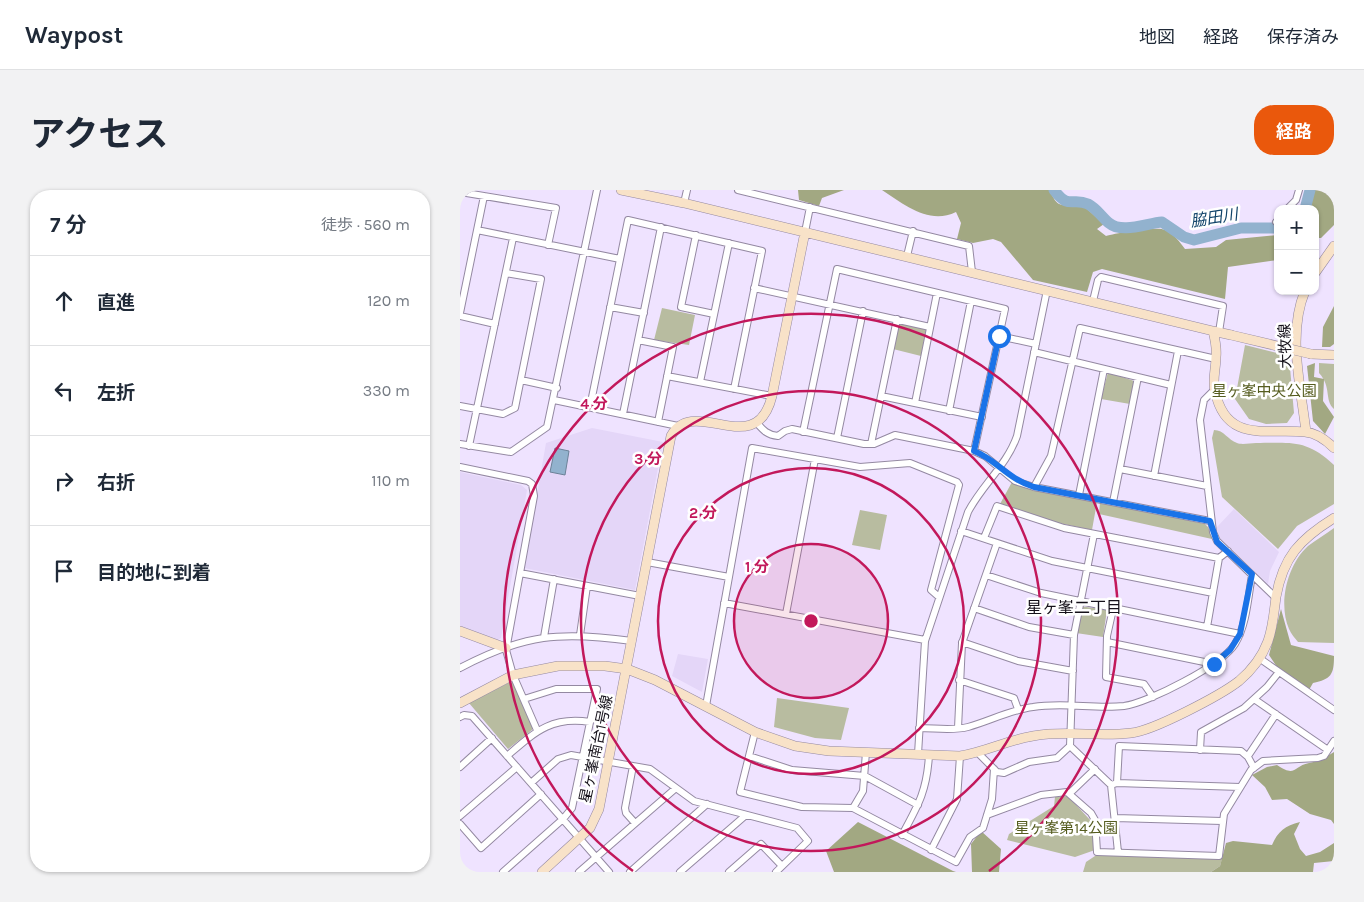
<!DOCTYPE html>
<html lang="ja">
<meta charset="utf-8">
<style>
:root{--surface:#fff;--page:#f2f2f3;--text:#1f2937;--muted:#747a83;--line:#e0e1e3;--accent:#ea580c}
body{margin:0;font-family:Karla,"Noto Sans JP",sans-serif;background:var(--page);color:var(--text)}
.controls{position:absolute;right:15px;top:15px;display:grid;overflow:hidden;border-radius:10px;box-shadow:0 1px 4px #0004}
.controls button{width:45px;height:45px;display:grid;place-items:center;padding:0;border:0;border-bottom:1px solid var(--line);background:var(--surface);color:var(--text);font:25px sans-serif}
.stop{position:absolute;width:15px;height:15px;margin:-11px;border:4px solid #1a73e8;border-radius:50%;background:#fff}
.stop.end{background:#1a73e8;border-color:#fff;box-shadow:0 1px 5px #0008}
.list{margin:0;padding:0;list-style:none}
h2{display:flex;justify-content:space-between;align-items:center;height:65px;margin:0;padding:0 20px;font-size:21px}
h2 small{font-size:16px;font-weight:400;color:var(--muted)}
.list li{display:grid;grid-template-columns:32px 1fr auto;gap:15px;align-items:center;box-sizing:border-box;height:90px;padding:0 20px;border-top:1px solid var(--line)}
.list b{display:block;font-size:19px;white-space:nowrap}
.list em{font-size:16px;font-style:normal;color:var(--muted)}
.icon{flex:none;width:28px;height:28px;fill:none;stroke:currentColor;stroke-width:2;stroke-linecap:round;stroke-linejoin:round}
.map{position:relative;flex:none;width:874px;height:682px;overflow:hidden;border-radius:20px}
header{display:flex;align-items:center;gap:30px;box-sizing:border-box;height:70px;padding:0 25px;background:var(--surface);border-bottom:1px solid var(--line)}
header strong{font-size:24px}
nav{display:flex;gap:28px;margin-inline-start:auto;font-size:18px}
.intro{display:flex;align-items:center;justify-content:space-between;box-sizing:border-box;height:120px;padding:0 30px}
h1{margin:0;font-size:35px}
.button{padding:12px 22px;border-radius:20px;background:var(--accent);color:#fff;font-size:18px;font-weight:700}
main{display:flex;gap:30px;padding:0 30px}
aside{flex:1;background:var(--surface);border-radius:20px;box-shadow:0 1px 4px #0004}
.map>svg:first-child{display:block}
</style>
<header>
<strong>Waypost</strong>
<nav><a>地図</a><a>経路</a><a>保存済み</a></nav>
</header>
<div class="intro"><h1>アクセス</h1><a class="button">経路</a></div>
<main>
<aside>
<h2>7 分<small>徒歩 · 560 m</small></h2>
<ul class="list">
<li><svg class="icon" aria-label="ahead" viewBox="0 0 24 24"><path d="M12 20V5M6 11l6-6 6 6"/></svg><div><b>直進</b></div><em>120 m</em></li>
<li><svg class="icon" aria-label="left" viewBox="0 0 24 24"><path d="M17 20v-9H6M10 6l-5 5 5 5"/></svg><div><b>左折</b></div><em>330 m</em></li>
<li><svg class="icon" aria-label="right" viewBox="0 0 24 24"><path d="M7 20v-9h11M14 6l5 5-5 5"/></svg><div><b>右折</b></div><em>110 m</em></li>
<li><svg class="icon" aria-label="arrive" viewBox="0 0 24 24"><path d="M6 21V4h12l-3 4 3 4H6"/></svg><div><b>目的地に到着</b></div></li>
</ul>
</aside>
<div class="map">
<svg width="874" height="682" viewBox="0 0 874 682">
<rect width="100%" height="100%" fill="#efe3ff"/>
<path fill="#e4d6f8" d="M132 238 203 252 175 400 64 378 86 253Z
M0 282 61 295 67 300 41 448 38 450 0 436Z
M774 319 819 362 810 381 808 394 760 348 756 338Z
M218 464 248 469 242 502 212 486Z"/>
<path fill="#b8bca0" d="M202 118 235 125 229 155 194 150Z
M440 132 464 138 466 140 461 166 433 159Z
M785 155 829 166 834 223 827 233 806 234 789 229 775 209Z
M859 173 874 174V219C864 210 872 197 859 183Z
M648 182 674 191 670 214 641 209Z
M754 240C764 240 768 250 777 253 782 255 790 253 796 253 832 253 846 249 874 275V314L837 336 818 359 762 307 752 248Z
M552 292 560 296 637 312 632 340 594 332 540 314Z
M640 312 745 334 748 337 752 349 639 324Z
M400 320 427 325 420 360 392 355Z
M874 338V453L838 452C835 448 831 444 829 439 818 414 827 375 848 356 856 350 866 344 874 338Z
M620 416 647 420 643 447 616 443Z
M50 492 53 493 73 537 72 540 48 559 9 513Z
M317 508 389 518 381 550 355 548 314 537Z
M608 606 631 631 635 660 615 667 547 650 549 644 594 616 595 607Z
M638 664 762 669 760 676 751 682H623L626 672Z"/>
<path fill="#a2a882" d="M338 0H384L362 8 359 16 339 10Z
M422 0H590C599 25 606 9 622 16 630 20 637 29 644 34L637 39 646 46C657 43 697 36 705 40 714 44 719 51 725 59L756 57 766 50 818 45V70L768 77 765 109 642 79 633 82 627 102 573 90 541 52 533 49 513 53 497 49 501 33 496 22C469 35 445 15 422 0Z
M848 0H874V35L861 48H855V19H842Z
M874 116V154L870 157H862L863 137Z
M855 173 854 187 864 189 863 211 874 227 865 244 853 231 847 176Z
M821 419 831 455 874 466C874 485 871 489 853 493L849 500 817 477 809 465Z
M874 562V634L871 630 850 624 827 609 812 610 805 597 792 585 807 577 817 575C836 588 833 576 849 573 859 571 865 568 874 562Z
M398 632 493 681 496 682H374L366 661Z
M840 632 834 644 840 659 846 666 860 662 874 653V671L854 673 853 682H751L760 676 766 653 773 651 812 655C818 641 825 636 840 632Z
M521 641 541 659 539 682H512L511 654Z"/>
<path fill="#92b2ce" stroke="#6c8298" d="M95 258 109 261 105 285 90 282Z"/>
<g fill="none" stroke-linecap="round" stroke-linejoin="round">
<path stroke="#92b2ce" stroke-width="11" d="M594 0C609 20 612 7 628 14 636 18 642 27 649 33 662 44 687 33 702 32L724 47 734 50 781 38H818
M845 19 850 0"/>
<g stroke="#9489a2" stroke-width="8">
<path id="street" d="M278 0 509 56 512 82
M0 2 96 18 88 55
M224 13 227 0
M827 19 836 10 839 0
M816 32 818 30
M17 40 160 69
M345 42 350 17
M236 45 221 117 254 124
M447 66 453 41
M294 98 470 137
M633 111 638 90 641 87 763 116 759 142
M150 117 184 123
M0 123 24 6
M0 126 35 134
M539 146 576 154
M178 150 213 157 198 232
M574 162 711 195
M207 186 312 206
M61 190 97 198
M240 192 269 53
M754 200 744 210 740 230 753 342 757 351 816 408
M421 206 522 227
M94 210 218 236
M455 213 477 103
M0 216 43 224 55 218 81 89 46 83
M130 217 168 30 302 61 274 199
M489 221 511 111
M163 224 201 37
M296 232C303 240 307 245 318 246L325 241 332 239 404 254H414L435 245 514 261 525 266 555 291 574 297 750 331
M343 242 377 79 545 119 514 261
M377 248 403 121
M0 254 51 262 87 237 137 0
M411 254 437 129
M9 256 53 48
M0 277 68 291 72 294 74 306 46 460 53 485 77 540
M660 279 747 296
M694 286 718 161
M574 297 591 266 620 138 756 169
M619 305 644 179
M653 312 678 187
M501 341 592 371 753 403
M524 348 537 316 604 338 759 368
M187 372 269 387
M60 383 180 406
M526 385 581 403 780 444
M264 413 465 450
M514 418 569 437 614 445
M653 419 647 446 646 487 684 494 693 507
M326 424 355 269
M747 437 759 368 768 361
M120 445 127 396
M84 447 94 389
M502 452 558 471 613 481
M647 452 754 474
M799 468 874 520
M0 478C64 444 101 441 172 451
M499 490 554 508 558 519
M794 509 868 560
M246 516 292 258 400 277 450 273 497 292 499 295 471 400 479 407
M0 527 4 525 12 526 149 682
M459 538C475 538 493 541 508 537 530 531 550 520 573 517 603 512 634 519 664 516 688 513 762 475 775 454 787 434 788 407 792 385
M498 538 502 453 537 353
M295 542 280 602 342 617 393 618 496 672 510 647 523 638 532 609 534 579
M610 556 651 595 658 662
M740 560 741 542 784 518 807 497 819 482
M518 563 537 582 544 583 569 572 597 568 610 556 614 445 634 344
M458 564 465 451 508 322C522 295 547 275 557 246L587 100
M47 566C75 542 91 526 130 532
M289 566 332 580 405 586 458 615
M788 566 816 524
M173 576 165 618 166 623 175 633
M0 577 32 548
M71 593 98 569 111 565 190 579 234 611 337 638 348 651 316 682
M657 593 659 556 781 561 788 567 794 578
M651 595 657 593 780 597
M610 603 635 579
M393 618 403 601 406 562
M527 625 581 605 607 602 631 623 635 630 637 662 759 666 764 624 791 580 803 571 858 568 864 566 874 551
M0 626 57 577
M655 628 762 631
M0 634 21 658 81 604
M442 645C459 614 467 600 469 565
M471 660 497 609 500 566
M43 682 103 629 112 618 137 499H96L64 509
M119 682 216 598
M170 682 247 614
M220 682 286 625
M269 682 301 654 322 676"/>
</g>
<g stroke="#9489a2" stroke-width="10">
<path id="secondary" d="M161 0 224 13 753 141C755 149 757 158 756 167 756 178 752 191 755 201 766 254 807 238 845 242 856 243 866 250 874 258
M855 83 874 56
M845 101C827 144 841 197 846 242
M753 141 771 145
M851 164 874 165
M0 441 46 458
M0 513 53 485 98 476H145L167 479 195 490 295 542 335 556 369 561 500 566C525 562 548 550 573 546 605 540 638 547 671 543 693 541 761 505 779 491 792 480 802 467 808 451 813 437 814 422 816 407 823 367 840 349 874 328
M82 682 130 638 139 619 211 246C234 204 296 272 312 206L345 42"/>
</g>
<use href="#street" stroke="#fff" stroke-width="6"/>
<use href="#secondary" stroke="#f8e2c8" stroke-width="9"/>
<g stroke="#9489a2" stroke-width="10" stroke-linecap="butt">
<path id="secondary-bridge" d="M771 145 851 164"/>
</g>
<use href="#secondary-bridge" stroke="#f8e2c8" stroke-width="9"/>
</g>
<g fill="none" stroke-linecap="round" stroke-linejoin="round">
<path stroke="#1a73e8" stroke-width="6" d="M539 146 514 261C537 270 546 288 574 297L750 331 757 352 792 384 780 444 770 460 754 474"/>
</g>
<circle cx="351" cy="431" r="77" fill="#c2185b" fill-opacity=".12"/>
<g fill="none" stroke="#c2185b" stroke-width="2.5">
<circle cx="351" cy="431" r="77"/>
<circle cx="351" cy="431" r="153"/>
<circle cx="351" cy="431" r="230"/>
<path d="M173 681A307 307 0 1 1 529 681"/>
</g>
<g text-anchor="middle" stroke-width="5" stroke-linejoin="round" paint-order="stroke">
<g font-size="15" fill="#15111a" stroke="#fff">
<text transform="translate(825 156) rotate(-91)" y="5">大牧線</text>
<text transform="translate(136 559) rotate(-78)" y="5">星ヶ峯南台1号線</text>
</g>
<g font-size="15" fill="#565d20" stroke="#fff">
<text x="804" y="206">星ヶ峯中央公園</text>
<text x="606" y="643">星ヶ峯第14公園</text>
</g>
<g font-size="16" font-style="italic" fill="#12446a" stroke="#fff">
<text transform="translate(754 27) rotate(-9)" y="6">脇田川</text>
</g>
<g font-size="16" fill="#15111a" stroke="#fff">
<text x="614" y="423">星ヶ峯二丁目</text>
</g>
</g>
<circle cx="351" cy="431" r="8" fill="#c2185b" stroke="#fff" stroke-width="2.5"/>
<g font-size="15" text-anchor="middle" font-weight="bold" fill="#c2185b" stroke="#fff" stroke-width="5" stroke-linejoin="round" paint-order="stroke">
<text x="134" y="219">4 分</text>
<text x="188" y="274">3 分</text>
<text x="243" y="328">2 分</text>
<text x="297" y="382">1 分</text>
</g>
</svg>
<div class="controls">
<button>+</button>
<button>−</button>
</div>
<div class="stop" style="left:539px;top:146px"></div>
<div class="stop end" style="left:754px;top:474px"></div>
</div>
</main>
